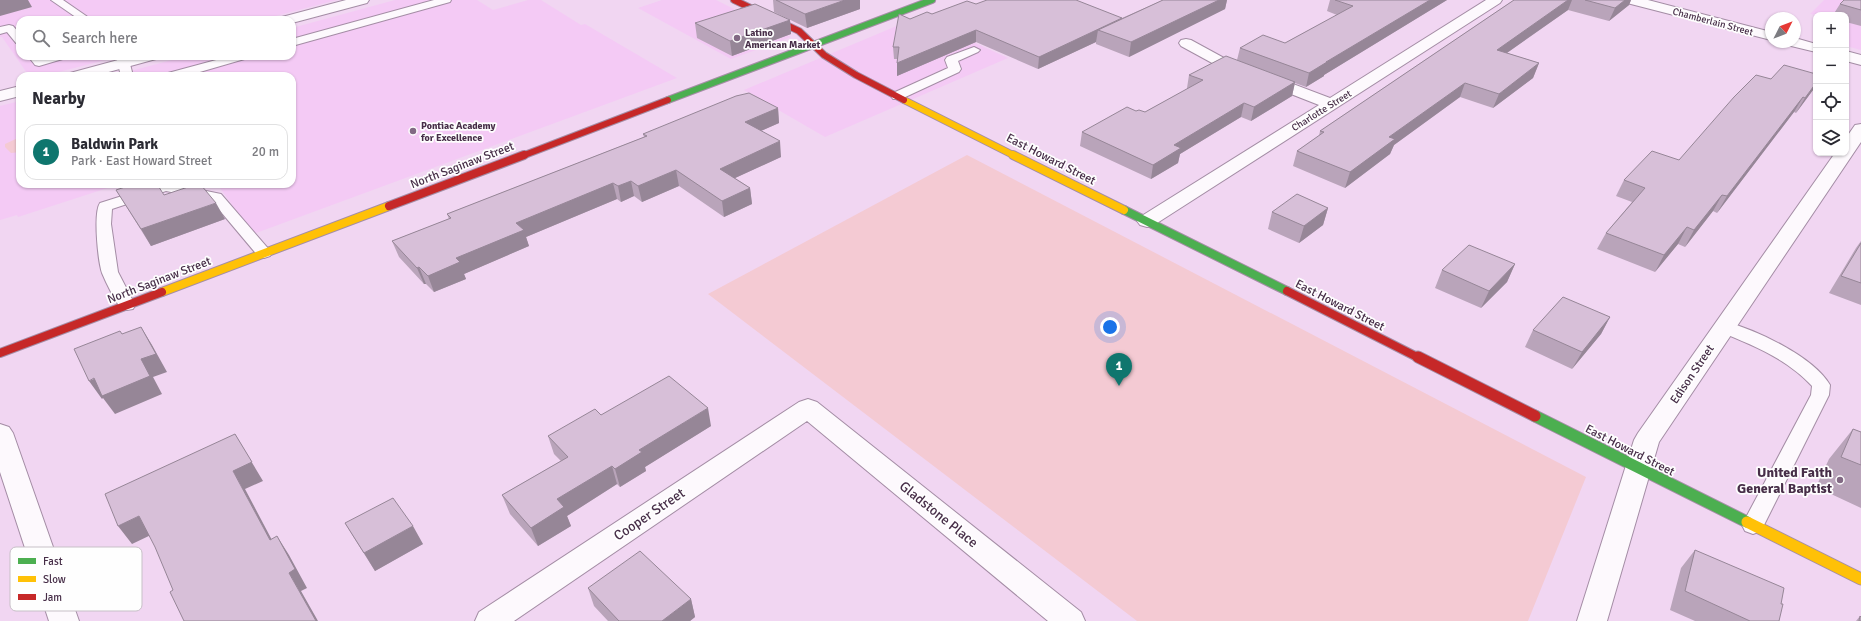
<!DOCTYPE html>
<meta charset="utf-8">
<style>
:root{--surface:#fff;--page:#f2f2f3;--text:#2b2b33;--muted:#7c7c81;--line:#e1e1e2;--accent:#0f766e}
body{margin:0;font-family:Signika,sans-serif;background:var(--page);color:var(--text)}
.controls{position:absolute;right:12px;top:12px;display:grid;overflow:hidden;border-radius:8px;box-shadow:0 1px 3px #0004}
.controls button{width:36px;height:36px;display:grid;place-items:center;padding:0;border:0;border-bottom:1px solid var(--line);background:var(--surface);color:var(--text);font:20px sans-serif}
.compass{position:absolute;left:1765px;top:12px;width:36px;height:36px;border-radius:50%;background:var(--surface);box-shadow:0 1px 3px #0004;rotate:48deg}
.you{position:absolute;left:1110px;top:327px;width:14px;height:14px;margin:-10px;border:3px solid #fff;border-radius:50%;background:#1a73e8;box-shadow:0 0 0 6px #1a73e833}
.badge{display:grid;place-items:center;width:26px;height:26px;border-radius:50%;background:var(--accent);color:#fff;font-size:13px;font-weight:700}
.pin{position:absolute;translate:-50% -33px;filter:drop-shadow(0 1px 2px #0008)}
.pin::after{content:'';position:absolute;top:21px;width:14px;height:12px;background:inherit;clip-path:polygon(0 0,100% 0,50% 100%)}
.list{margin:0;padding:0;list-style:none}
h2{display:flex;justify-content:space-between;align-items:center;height:52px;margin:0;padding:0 16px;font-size:17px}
h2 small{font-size:13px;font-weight:400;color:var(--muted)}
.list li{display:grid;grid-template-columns:26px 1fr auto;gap:12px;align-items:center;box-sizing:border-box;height:56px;margin:0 8px 8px;padding:0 8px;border:1px solid var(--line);border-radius:12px}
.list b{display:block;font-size:15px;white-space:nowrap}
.list p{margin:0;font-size:13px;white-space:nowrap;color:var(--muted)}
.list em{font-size:13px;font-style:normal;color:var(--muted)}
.icon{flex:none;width:22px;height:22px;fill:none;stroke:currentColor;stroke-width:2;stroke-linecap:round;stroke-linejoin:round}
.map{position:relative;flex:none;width:1861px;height:621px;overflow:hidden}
.search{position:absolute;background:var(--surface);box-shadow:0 1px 3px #0004;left:16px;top:16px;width:280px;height:44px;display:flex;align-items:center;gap:10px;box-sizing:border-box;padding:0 14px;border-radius:12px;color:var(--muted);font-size:15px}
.panel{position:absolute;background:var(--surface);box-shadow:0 1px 3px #0004;left:16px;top:72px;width:280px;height:116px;border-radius:12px}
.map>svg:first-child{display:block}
</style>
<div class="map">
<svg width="1861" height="621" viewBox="0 0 1861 621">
<rect width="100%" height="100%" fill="#f1d6f2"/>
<path fill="#f4caf5" d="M0 0H337L260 20H20V56H121L43 76H29L2 37H0Z
M395 0H477L493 10 528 0H541L581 25 585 24 677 78 253 234 217 184H292V76H112L187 56H292V28Z
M662 0H716L791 37 731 59 638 8Z
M1824 0H1861V50L1846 46V15H1816L1810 14Z
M918 17 1008 58 825 137 744 90Z
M20 101V184H120L18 217 17 215 0 220V106Z"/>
<path fill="#f4cad3" d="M20 137V152L11 153 5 147V144Z
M967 155 1586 477 1528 621H1137L708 294Z"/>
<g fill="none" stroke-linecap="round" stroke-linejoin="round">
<g stroke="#a48da5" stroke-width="2">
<path id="lane" d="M51 0H63L92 20H80Z
M434 0H451L450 2 292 46V39Z
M9 25 13 26 20 34V44L16 43 7 32 0 34V27Z
M974 47 980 50 978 52 958 61 961 69 959 72 901 99H893L891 96 893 93 948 68 945 60 947 57Z
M28 56H40L42 58 68 56 66 58 39 66 35 65Z
M116 56H128L133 76H121Z
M231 56H250L248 58 186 76H166L168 73Z
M160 184H172L221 194 272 253 270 256 264 258 258 256 211 200 166 191 112 209 111 224 118 272 135 305 133 309 127 310 121 309C114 298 107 285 102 273 98 261 93 213 100 203Z
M1724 321C1756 330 1813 356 1830 385L1829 395 1761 531 1753 534 1745 531 1742 525 1811 395 1812 386C1786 358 1752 345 1718 331L1715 327 1718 323Z"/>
</g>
<g stroke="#a48da5" stroke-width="2">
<path id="street" d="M346 0H369L367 3 292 23V20H280L282 17Z
M1486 0H1502L1500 3 1154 225 1147 227 1140 225 1137 221 1140 217 1319 105 1214 64 1181 46 1179 43 1181 40 1186 39 1191 40 1224 58 1330 98Z
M1625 0H1648L1771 32V40L1627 3Z
M1795 38 1816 44V52L1787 45 1785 42H1795Z
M1846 51 1861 55V65L1846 61Z
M133 56H159L156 59 94 76H68L70 73Z
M20 86V96L0 101V91Z
M1861 124V142L1659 442 1607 621H1577L1634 440 1638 433 1835 153H1846V138L1855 125Z
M808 399 817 402 1081 612 1085 621H1048L807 421 514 621H475L479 612 799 402Z
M0 424 9 427 13 433 79 621H49L0 472Z"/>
</g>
<g stroke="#a48da5" stroke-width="8">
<path id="fast-far2" d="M668 100 932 0"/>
</g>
<g stroke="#a48da5" stroke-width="10">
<path id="fast-far1" d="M1124 210 1287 291"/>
</g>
<g stroke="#a48da5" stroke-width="13">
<path id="fast" d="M1535 416 1747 522"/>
</g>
<g stroke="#a48da5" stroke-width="8">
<path id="slow-far2" d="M904 100 1015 156"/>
</g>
<g stroke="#a48da5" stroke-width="10">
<path id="slow-far1" d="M1013 155 1124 210
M162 292 389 206"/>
</g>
<g stroke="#a48da5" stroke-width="13">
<path id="slow" d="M1747 522 1861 579"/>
</g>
<g stroke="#a48da5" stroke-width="8">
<path id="jam-far2" d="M734 0 799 31 824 55 856 75 904 100
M522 156 668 100"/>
</g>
<g stroke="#a48da5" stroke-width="10">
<path id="jam-far1" d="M389 206 524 155
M1287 291 1419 358
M0 353 162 292"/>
</g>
<g stroke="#a48da5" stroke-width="13">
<path id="jam" d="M1418 357 1535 416"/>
</g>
<use href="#lane" fill="#fdf9fd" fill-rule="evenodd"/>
<use href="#street" fill="#fdf9fd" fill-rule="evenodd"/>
<use href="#fast-far2" stroke="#4caf50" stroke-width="6"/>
<use href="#fast-far1" stroke="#4caf50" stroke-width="8"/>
<use href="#fast" stroke="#4caf50" stroke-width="11"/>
<use href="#slow-far2" stroke="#ffc107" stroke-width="6"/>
<use href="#slow-far1" stroke="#ffc107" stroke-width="8"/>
<use href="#slow" stroke="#ffc107" stroke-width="11"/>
<use href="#jam-far2" stroke="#c62828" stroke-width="6"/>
<use href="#jam-far1" stroke="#c62828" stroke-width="8"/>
<use href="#jam" stroke="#c62828" stroke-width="11"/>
</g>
<path fill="#b9a4ba" d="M773 0H860V9L807 28 774 12Z
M1163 0H1227L1225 9 1129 57 1096 44V42L1038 69 976 42 897 76V59H894L893 47 910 19 976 4 1122 18Z
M1330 0H1447L1324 75V76L1306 87 1295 83 1292 96 1251 121 1241 117 1180 154 1178 163 1151 179 1080 146 1082 132 1136 111 1145 112 1188 89 1187 88 1189 75 1237 60 1240 48 1285 43 1337 15 1327 11Z
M1514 0H1631L1629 5 1609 21 1568 10 1507 53 1539 63 1533 78 1493 108 1460 97 1394 145 1390 154 1345 188 1293 166 1297 151 1319 136 1320 131Z
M1861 0V26L1846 22V15H1833L1840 4Z
M790 20 791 34 732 56 697 38 695 23Z
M1816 74V85L1813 90 1796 113 1794 112 1717 213 1713 211 1685 247 1678 244 1655 272 1597 249 1606 233 1632 202 1616 196 1624 180 1679 160 1771 79Z
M778 108 779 123 761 131 781 157 735 178 750 188 752 204 724 217 679 186 642 202 634 196 621 202 617 199 526 237 529 246 464 274 466 279 434 292 426 284H424L399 257 392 241 449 219 447 214 644 137 643 134Z
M116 190 164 195 225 219 151 246Z
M1328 208 1323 225 1299 243 1268 229 1272 212Z
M1861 241V305L1829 293 1856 248Z
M1515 264 1507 282 1481 308 1435 288 1442 270Z
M1610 317 1601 334 1572 369 1525 347 1533 330Z
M601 415 711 426 645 467 646 471 620 487 617 484 567 516 571 526 538 546 510 514 502 495 561 461 554 454 548 436Z
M1853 429 1861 432V508L1816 487 1829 459Z
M345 523 423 544 375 571 356 541Z
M1695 550 1781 604 1779 621H1695L1670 610 1681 568Z
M588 588 691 599 695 617 690 621H608L594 606Z
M1860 616 1861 621H1856Z"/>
<path fill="#968697" d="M0 0H28L32 7 0 16Z
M845 0H860V9L807 28 805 14Z
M1219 0H1227L1225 9 1129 57 1131 42Z
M1430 0H1447L1324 75V76L1306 87 1309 73 1326 62Z
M1568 0H1572L1568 10 1491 64 1497 50Z
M1625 0H1631L1629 5 1609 21 1615 8Z
M1122 18 1098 30 1096 42 1038 69 1039 57Z
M790 20 791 34 732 56 730 41Z
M976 30V42L897 76V63Z
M1539 63 1533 78 1493 108 1499 94Z
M1295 82 1292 96 1251 121 1254 107Z
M1465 83 1460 97 1394 145 1390 154 1345 188 1350 172 1389 137Z
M1816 83V85L1813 90 1796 113 1805 98Z
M1803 97 1794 112 1717 213 1727 196Z
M1244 103 1241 117 1180 154 1178 163 1151 179 1153 165 1174 145Z
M778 108 779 123 747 137 745 122Z
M780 141 781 157 722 184 720 169Z
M676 170 679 186 642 202 638 186Z
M631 181 634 196 621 202 618 186Z
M613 183 617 199 526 237 529 246 464 274 466 279 434 292 428 276 456 258 516 223Z
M750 188 752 204 724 217 722 201Z
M1722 195 1713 211 1685 247 1694 230Z
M216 203 225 219 151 246 141 229Z
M1328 208 1323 225 1299 243 1304 226Z
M1687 227 1678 244 1655 272 1664 255Z
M1515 264 1507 282 1481 308 1489 291Z
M419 267 426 284H424L417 268Z
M1610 317 1601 334 1572 369 1582 352Z
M141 327 152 345 167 372 153 377 162 394 115 414 103 398 102 399 89 381 141 359Z
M708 408 711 426 645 467 646 471 620 487 615 469 639 450Z
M235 434 263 481 245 489 282 559 270 540 233 471Z
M612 466 617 484 567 516 571 526 538 546 531 528 557 499Z
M139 516 153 534 132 544 118 526Z
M413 526 423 544 375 571 364 553Z
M277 536 289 555 307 588 301 591 318 621H316L289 573Z
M691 599 695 617 690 621H662Z"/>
<path fill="#d7bfd8" stroke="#968697" d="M776 0H845L805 14Z
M987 0H1076L1122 18 1039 57 976 30 897 63 899 47H893L899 14 910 19 927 12 932 14 967 1 976 4Z
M1163 0H1219L1131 42 1098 30Z
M1335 0H1430L1326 62H1327L1309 73 1240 48 1263 35 1285 43 1353 6Z
M1514 0H1568L1497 50 1539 63 1499 94 1465 83 1389 137 1395 139 1350 172 1297 151 1324 132 1320 131Z
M1585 0H1625L1615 8Z
M1844 0H1861V10L1840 4Z
M755 4 790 20 730 41 695 23Z
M1226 56 1295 82 1254 107 1244 103 1174 145 1181 148 1153 165 1082 132 1127 107 1136 111 1139 110 1145 112 1203 80 1189 75Z
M1784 65 1816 74V83L1805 98 1803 97 1727 196 1722 195 1694 230 1687 227 1664 255 1606 233 1645 188 1624 180 1652 151 1679 160 1734 97 1756 75 1771 79Z
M749 93 778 108 745 122 780 141 720 169 750 188 722 201 676 170 638 186 631 181 618 186 613 183 516 223 524 230 456 258 460 262 428 276 419 267 417 268 392 241 451 218 447 214 647 136 643 134 736 96Z
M134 184H157L164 195 197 184 201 185 216 203 141 229 116 190Z
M1297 194 1328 208 1304 226 1272 212Z
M1861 243V283L1841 276Z
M1469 245 1515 264 1489 291 1442 270Z
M1563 297 1610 317 1582 352 1533 330Z
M141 327 156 354 141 359 150 376 102 396 94 378 89 381 74 349 120 331 122 334Z
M669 376 708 408 639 450 642 452 615 469 612 466 557 499 564 507 531 528 502 495 568 457 548 436 595 409 601 415Z
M1853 429 1861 432V465L1841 457Z
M235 434 252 462 233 471 270 540 277 536 295 569 289 573 316 621H184L170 592 173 590 155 547 139 516 118 526 105 494Z
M393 498 413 526 364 553 345 523Z
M1695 550 1784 588 1781 604H1783L1779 621H1750L1685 591Z
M640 551 691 599 662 621H619L588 588Z
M1860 616 1861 617V621H1859Z"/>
<g fill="#826984" stroke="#fefefe" stroke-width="1.5">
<circle cx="737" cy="38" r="4"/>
<circle cx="413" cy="131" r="4"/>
<circle cx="1840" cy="480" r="4"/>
</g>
<g text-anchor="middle" stroke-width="3.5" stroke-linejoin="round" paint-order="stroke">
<g font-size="10" fill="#472e48" stroke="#fefefe">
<text transform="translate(1713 21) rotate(15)" y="4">Chamberlain Street</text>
<text transform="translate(1321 110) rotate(-32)" y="4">Charlotte Street</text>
</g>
<g font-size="10" font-weight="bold" fill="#472e48" stroke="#fefefe" text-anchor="start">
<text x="745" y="36">Latino<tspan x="745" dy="12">American Market</tspan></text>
<text x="421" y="129">Pontiac Academy<tspan x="421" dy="12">for Excellence</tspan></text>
</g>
<g font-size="12" fill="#472e48" stroke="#fefefe">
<text transform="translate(1051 159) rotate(27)" y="4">East Howard Street</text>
<text transform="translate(462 165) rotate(-21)" y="4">North Saginaw Street</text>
<text transform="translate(159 280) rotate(-21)" y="4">North Saginaw Street</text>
<text transform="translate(1340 305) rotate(27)" y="4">East Howard Street</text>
<text transform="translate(1692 374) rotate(-56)" y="4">Edison Street</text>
<text transform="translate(1630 450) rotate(27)" y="4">East Howard Street</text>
</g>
<g font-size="14" font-weight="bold" fill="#472e48" stroke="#fefefe" text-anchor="end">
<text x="1832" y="477">United Faith<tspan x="1832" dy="16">General Baptist</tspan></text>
</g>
<g font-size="14" fill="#472e48" stroke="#fefefe">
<text transform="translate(649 514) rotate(-34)" y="5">Cooper Street</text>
<text transform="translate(939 514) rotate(39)" y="5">Gladstone Place</text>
</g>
</g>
<rect x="10" y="547" width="132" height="64" rx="6" fill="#fefefe" stroke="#c7c0c7" stroke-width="1"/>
<rect x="18" y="558" width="18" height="6" fill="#4caf50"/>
<rect x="18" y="576" width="18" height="6" fill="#ffc107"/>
<rect x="18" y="594" width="18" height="6" fill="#c62828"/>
<g font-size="11" fill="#472e48">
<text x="43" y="565">Fast</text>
<text x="43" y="583">Slow</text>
<text x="43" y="601">Jam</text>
</g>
</svg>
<div class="controls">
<button>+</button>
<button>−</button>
<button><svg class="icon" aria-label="locate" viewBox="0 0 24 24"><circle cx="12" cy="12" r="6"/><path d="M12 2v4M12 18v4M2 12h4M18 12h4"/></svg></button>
<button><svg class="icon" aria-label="layers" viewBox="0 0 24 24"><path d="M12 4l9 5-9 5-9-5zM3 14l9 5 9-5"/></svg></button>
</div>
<svg class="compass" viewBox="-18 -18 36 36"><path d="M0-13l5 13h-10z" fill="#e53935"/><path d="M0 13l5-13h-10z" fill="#7c7c81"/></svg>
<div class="you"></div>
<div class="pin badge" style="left:1119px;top:386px">1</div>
<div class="search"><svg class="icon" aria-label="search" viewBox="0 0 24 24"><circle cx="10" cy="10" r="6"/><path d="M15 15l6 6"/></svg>Search here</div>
<section class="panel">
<h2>Nearby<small></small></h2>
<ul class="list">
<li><span class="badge">1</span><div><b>Baldwin Park</b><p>Park · East Howard Street</p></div><em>20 m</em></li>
</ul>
</section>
</div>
